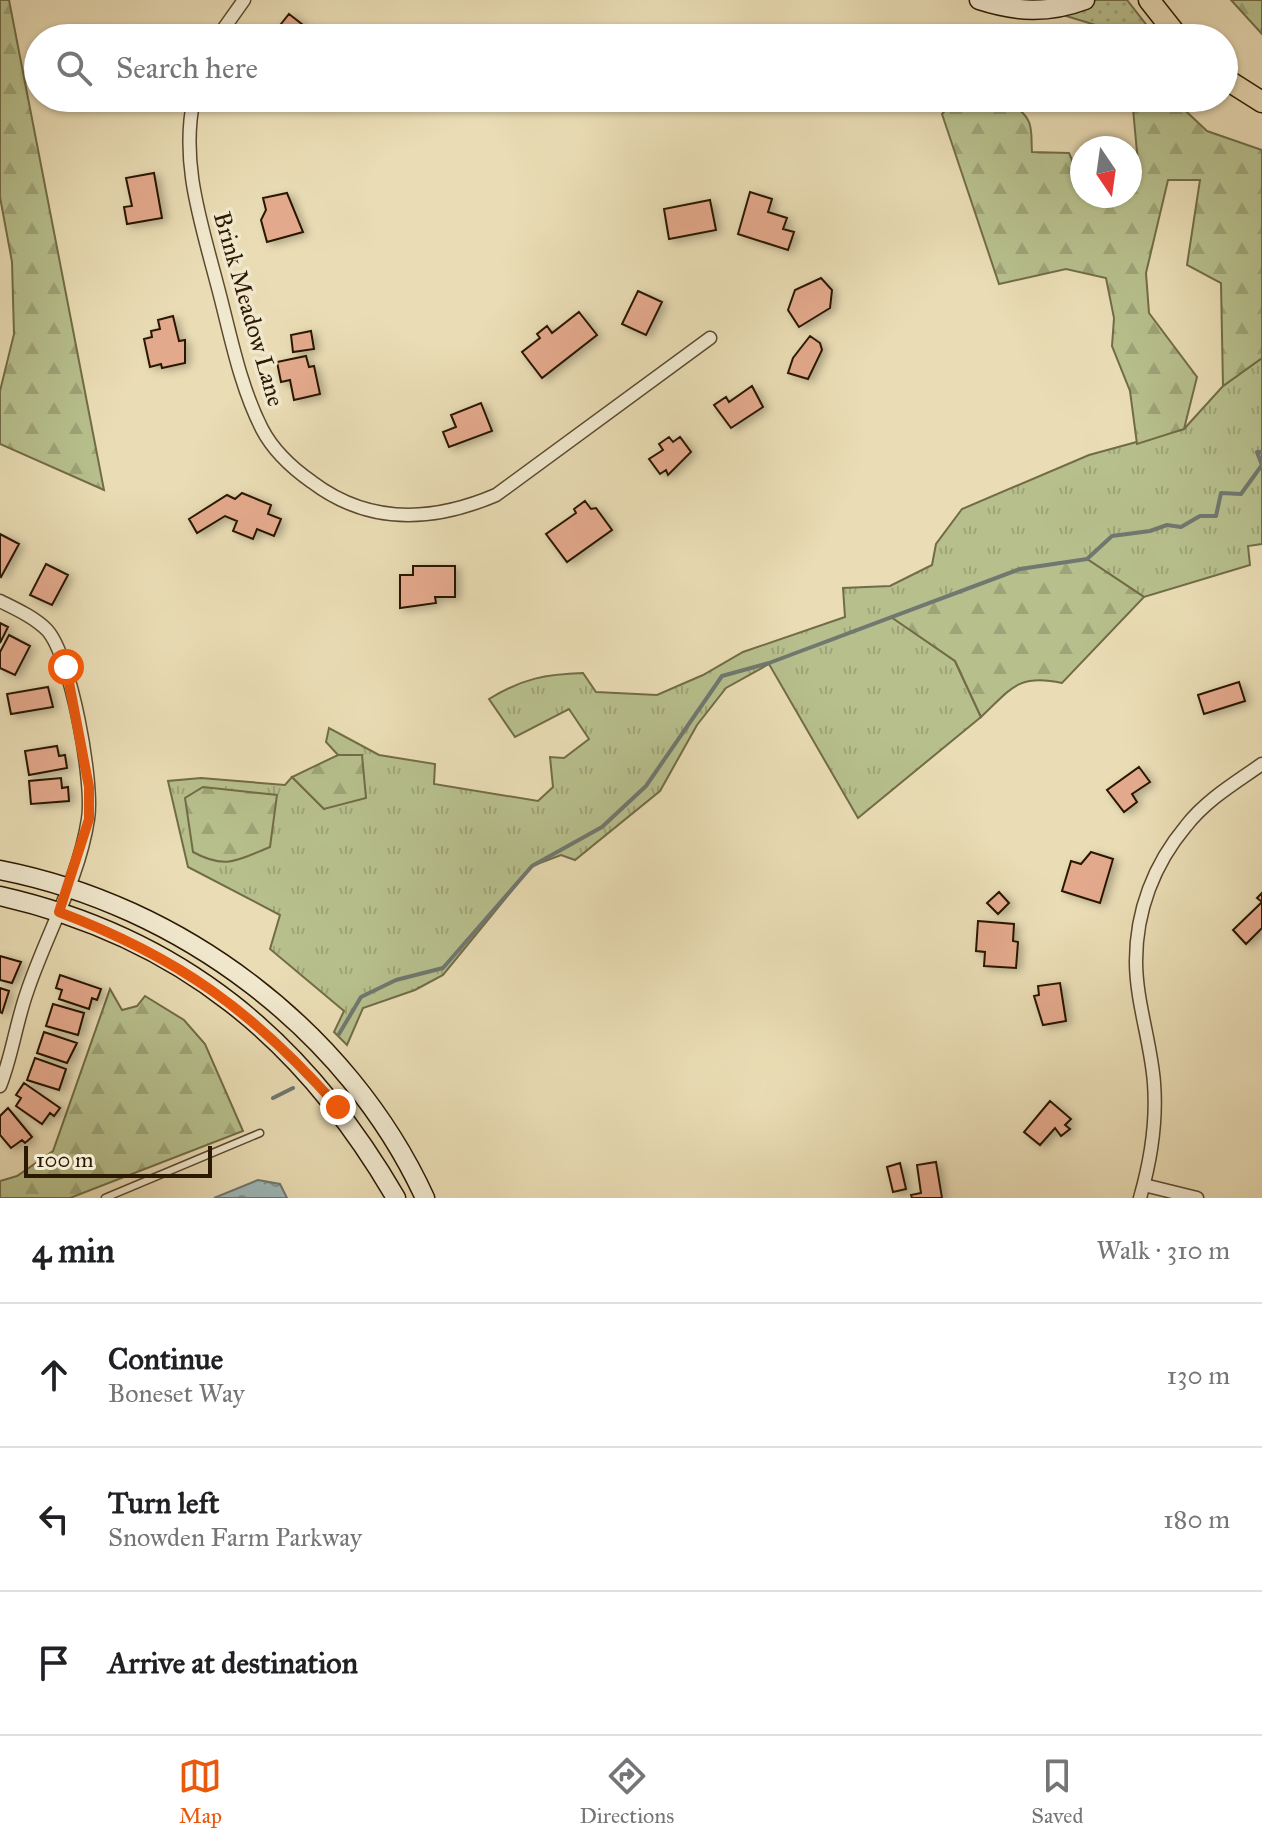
<!DOCTYPE html>
<meta charset="utf-8">
<style>
:root{--surface:#fff;--page:#f2f2f2;--text:#202124;--muted:#757577;--line:#e0e0e0;--accent:#ea580c}
body{margin:0;font-family:"IM FELL Great Primer",serif;background:var(--page);color:var(--text)}
.compass{position:absolute;left:1070px;top:136px;width:72px;height:72px;border-radius:50%;background:var(--surface);box-shadow:0 2px 6px #0004;rotate:167deg}
.scale{position:absolute;left:24px;bottom:20px;width:188px;box-sizing:border-box;padding-left:8px;border:4px solid #2b1901;border-top:0;font-size:22px;line-height:28px;white-space:nowrap;color:#2b1901;-webkit-text-stroke:6px #f1e9cf;paint-order:stroke}
.stop{position:absolute;width:24px;height:24px;margin:-18px;border:6px solid #ea580c;border-radius:50%;background:#fff}
.stop.end{background:#ea580c;border-color:#fff;box-shadow:0 2px 8px #0008}
.list{margin:0;padding:0;list-style:none}
h2{display:flex;justify-content:space-between;align-items:center;height:104px;margin:0;padding:0 32px;font-size:34px}
h2 small{font-size:26px;font-weight:400;color:var(--muted)}
.list li{display:grid;grid-template-columns:52px 1fr auto;gap:24px;align-items:center;box-sizing:border-box;height:144px;padding:0 32px;border-top:2px solid var(--line)}
.list b{display:block;font-size:30px;white-space:nowrap}
.list p{margin:0;font-size:26px;white-space:nowrap;color:var(--muted)}
.list em{font-size:26px;font-style:normal;color:var(--muted)}
.icon{flex:none;width:44px;height:44px;fill:none;stroke:currentColor;stroke-width:2;stroke-linecap:round;stroke-linejoin:round}
.map{position:relative;flex:none;width:1262px;height:1198px;overflow:hidden}
.search{position:absolute;background:var(--surface);box-shadow:0 2px 6px #0004;left:24px;right:24px;top:24px;height:88px;display:flex;align-items:center;gap:20px;box-sizing:border-box;padding:0 28px;border-radius:44px;color:var(--muted);font-size:30px}
.sheet{height:536px;background:var(--surface)}
nav{display:flex;justify-content:space-around;align-items:center;box-sizing:border-box;height:112px;border-top:2px solid var(--line);background:var(--surface);font-size:22px;color:var(--muted)}
nav a{display:grid;justify-items:center;gap:4px}
nav .on{color:var(--accent)}
.map>svg:first-child{display:block}
</style>
<div class="map">
<svg width="1262" height="1198" viewBox="0 0 1262 1198">
<defs>
<pattern id="grass-tufts" width="24" height="20" patternUnits="userSpaceOnUse" patternTransform="scale(2)"><rect width="24" height="20" fill="#b7c08d"/><path d="M3 7l-1-3M5 7V3M7 7l1-3M15 17l-1-3M17 17v-4M19 17l1-3" fill="none" stroke="#9ea478"/></pattern>
<pattern id="forest-firs" width="22" height="20" patternUnits="userSpaceOnUse" patternTransform="scale(2)"><rect width="22" height="20" fill="#b7c08d"/><path d="M5 1l3.5 6h-7zM16 11l3.5 6h-7z" fill="#9ea478"/></pattern>
<pattern id="park-dots" width="8" height="8" patternUnits="userSpaceOnUse" patternTransform="scale(2)"><rect width="8" height="8" fill="#b7c08d"/><path d="M2 2h.1M6 6h.1" fill="none" stroke="#9ea478" stroke-width="1.8" stroke-linecap="round"/></pattern>
<pattern id="water-ripples" width="26" height="14" patternUnits="userSpaceOnUse" patternTransform="scale(2)"><rect width="26" height="14" fill="#9eb8ba"/><path d="M2 4q2-2 4 0t4 0M15 11q2-2 4 0t4 0" fill="none" stroke="#819595"/></pattern>
<filter id="shadow"><feDropShadow dx="4.5" dy="2.5" stdDeviation="4" flood-color="#0004"/></filter>
</defs>
<rect width="100%" height="100%" fill="#eaddb5"/>
<filter id="stains"><feTurbulence type="fractalNoise" baseFrequency=".0025" numOctaves="4"/><feColorMatrix values="0 0 0 0 .2 0 0 0 0 .09 0 0 0 0 .02 0 0 0 .5 -.17"/></filter>
<radialGradient id="worn" r=".72"><stop offset=".6" stop-color="#630" stop-opacity="0"/><stop offset="1" stop-color="#630" stop-opacity=".3"/></radialGradient>
<path fill="url(#grass-tufts)" stroke="#716c47" stroke-width="2" d="M1262 358V544L1248 546 1250 565 1144 597 1087 559 892 617 955 661 981 717 858 818 769 664 726 688 697 725 660 791 575 860 561 855 532 866 443 975 415 990 363 1008 347 1045 334 1032 344 1011 270 949 280 915 188 867 168 781 201 778 285 785 292 777 324 809 362 755H338L326 742 329 728 379 755 435 764 434 784 538 801 553 787 550 757 564 758 589 739 569 709 515 737 489 699C521 679 546 674 583 673L596 692 657 695 703 675 743 652 845 617 843 588 890 586 932 565 936 544 962 509 1089 455 1184 429 1223 386Z"/>
<path fill="url(#forest-firs)" stroke="#716c47" stroke-width="2" d="M0 0H9L104 490 0 444V391L14 334 12 262 0 197Z
M1231 0H1262V34Z
M956 98C978 98 1015 96 1028 120 1033 128 1031 143 1032 152L1069 153 1082 182V196H1130V179L1138 163 1132 98H1172L1207 131 1262 150V358L1223 386 1221 283 1187 265 1200 180H1168L1146 273 1149 313 1197 377 1184 429 1137 444 1130 391 1112 346 1114 318 1106 278 1066 269 999 284 942 114Z
M1087 559 1144 597 1062 683C1018 673 1011 689 981 717L955 661 891 617 1020 569Z
M338 755H362L366 798 324 809 292 777Z
M203 787 277 795 270 847C238 860 226 870 193 852L185 798Z
M110 989 122 1010 137 1006 145 996 184 1020 205 1044 243 1131 70 1198H0V1181L17 1176 53 1151Z"/>
<path fill="url(#park-dots)" stroke="#716c47" stroke-width="2" d="M1014 0H1127L1148 27 1150 38H1138Z"/>
<path fill="url(#water-ripples)" stroke="#707870" stroke-width="2" d="M258 1180 280 1184 287 1198H214Z"/>
<g fill="none" stroke-linecap="round" stroke-linejoin="round">
<path stroke="#707870" stroke-width="4" d="M339 1034 361 997 396 980 443 968 532 866 602 827 646 786 722 676 769 663 1020 569 1087 559 1112 536 1150 531 1167 525 1181 527 1200 516H1216L1221 493 1241 494 1262 465 1257 452H1262
M273 1098 293 1088"/>
</g>
<path fill="#e3a98c" stroke="#2b1901" stroke-width="2" filter="url(#shadow)" d="M289 14 303 25 295 35 298 38H280L283 34 277 29Z
M154 173 162 218 127 224 124 207 132 206 126 178Z
M750 192 772 199 768 212 787 218 783 229 794 232 788 250 738 234Z
M287 193 303 232 267 242 261 220 266 210 263 198Z
M710 200 716 230 669 239 664 209Z
M821 278 832 290 830 308 799 327 788 310 795 290Z
M638 291 662 302 646 335 622 324Z
M579 312 597 335 542 378 522 352 540 338 537 334 547 326 552 333Z
M173 316 179 341 185 340V363L162 368 161 364 150 367 144 339 152 337 151 331 160 329 158 320Z
M311 331 314 349 293 352 291 335Z
M810 336 820 343 822 350 808 379 788 373 793 358Z
M306 356 309 367 314 366 320 394 294 400 290 380 281 382 277 362Z
M752 386 763 407 731 428 714 405 726 397 729 402Z
M481 403 492 431 449 447 443 432 456 427 451 415Z
M669 437 673 442 680 437 691 452 668 475 666 470 660 474 649 459 663 450 659 444Z
M242 493 271 505 268 514 281 519 274 536 257 529 253 539 233 531 237 521 225 516 197 533 189 519 227 495 235 499Z
M585 501 591 509 596 508 612 530 567 562 546 534 576 513 574 509Z
M0 534 19 544 1 577 0 576Z
M46 564 68 575 52 605 30 595Z
M413 566H455V597H435L436 603 400 608V575H413Z
M0 623 8 627 0 643Z
M9 635 30 646 15 675 0 668V652Z
M1239 682 1245 701 1204 714 1198 695Z
M48 687 53 707 11 714 7 694Z
M57 746 59 756 65 755 67 768 29 775 25 751Z
M1139 767 1150 782 1132 794 1137 802 1124 812 1107 790Z
M61 778 62 788 68 787 69 801 31 804 29 781Z
M1091 852 1113 859 1100 903 1062 891 1071 861 1081 864Z
M999 892 1009 903 998 914 987 903Z
M1262 893V928L1246 944 1233 930 1262 902 1257 898Z
M978 921 1014 924 1013 941 1018 942 1016 968 984 966 985 952 976 951Z
M0 956 21 962 12 983 0 980Z
M60 975 101 989 97 1000 92 998 89 1009 59 999 62 990 56 988Z
M1060 983 1066 1021 1043 1025 1034 996 1039 995 1038 986Z
M0 988 9 991 2 1013 0 1012Z
M53 1004 84 1013 78 1035 46 1026Z
M44 1032 77 1043 67 1063 37 1053Z
M35 1058 66 1069 59 1090 27 1080Z
M24 1083 60 1108 54 1116 50 1113 42 1124 16 1106 21 1098 16 1095Z
M1050 1101 1071 1119 1065 1125 1070 1129 1061 1136 1055 1128 1040 1145 1024 1132Z
M8 1108 32 1137 25 1143 22 1140 11 1148 0 1135V1116Z
M936 1162 942 1198H912L911 1195 921 1193 917 1165Z
M900 1163 906 1189 893 1192 887 1167Z"/>
<g fill="none" stroke-linecap="round" stroke-linejoin="round">
<g stroke="#5b4a2e" stroke-width="9">
<path id="lane" d="M105 1198 260 1133"/>
</g>
<g stroke="#5b4a2e" stroke-width="15">
<path id="street" d="M217 38 244 0
M194 98C180 162 201 222 217 284 230 332 239 384 262 429 274 452 292 468 312 482 369 525 433 522 496 495L710 338
M0 601C16 609 34 617 47 630 71 656 94 783 88 819 79 879 46 935 27 992 16 1023 12 1056 0 1086
M1144 1185 1197 1198
M1140 1198C1151 1160 1157 1122 1154 1083 1151 1042 1136 1002 1136 961 1136 911 1154 864 1186 826 1206 800 1235 783 1262 764"/>
</g>
<g stroke="#2b1901" stroke-width="21">
<path id="secondary" d="M979 0C1016 12 1048 14 1085 0
M0 870C180 905 348 1030 425 1198
M0 896C181 937 304 1040 396 1198"/>
</g>
<g stroke="#2b1901" stroke-width="23">
<path id="primary" d="M1149 0 1179 38
M1224 78 1262 102"/>
</g>
<use href="#lane" stroke="#f1e9cf" stroke-width="6"/>
<use href="#street" stroke="#f1e9cf" stroke-width="12"/>
<use href="#secondary" stroke="#f1e9cf" stroke-width="18"/>
<use href="#primary" stroke="#eaddb5" stroke-width="20"/>
</g>
<g fill="none" stroke-linecap="round" stroke-linejoin="round">
<path stroke="#ea580c" stroke-width="10" d="M66 667 89 787V819L59 912C180 958 253 1011 338 1107"/>
</g>
<g text-anchor="middle" stroke-width="7" stroke-linejoin="round" paint-order="stroke">
<g font-size="24" fill="#2b1901" stroke="#f1e9cf">
<text transform="translate(249 309) rotate(74)" y="8">Brink Meadow Lane</text>
</g>
</g>
<rect width="100%" height="100%" filter="url(#stains)"/>
<rect width="100%" height="100%" fill="url(#worn)"/>
</svg>
<svg class="compass" viewBox="-18 -18 36 36"><path d="M0-13l5 13h-10z" fill="#e53935"/><path d="M0 13l5-13h-10z" fill="#757577"/></svg>
<div class="scale">100 m</div>
<div class="stop" style="left:66px;top:667px"></div>
<div class="stop end" style="left:338px;top:1107px"></div>
<div class="search"><svg class="icon" aria-label="search" viewBox="0 0 24 24"><circle cx="10" cy="10" r="6"/><path d="M15 15l6 6"/></svg>Search here</div>
</div>
<section class="sheet">
<h2>4 min<small>Walk · 310 m</small></h2>
<ul class="list">
<li><svg class="icon" aria-label="ahead" viewBox="0 0 24 24"><path d="M12 20V5M6 11l6-6 6 6"/></svg><div><b>Continue</b><p>Boneset Way</p></div><em>130 m</em></li>
<li><svg class="icon" aria-label="left" viewBox="0 0 24 24"><path d="M17 20v-9H6M10 6l-5 5 5 5"/></svg><div><b>Turn left</b><p>Snowden Farm Parkway</p></div><em>180 m</em></li>
<li><svg class="icon" aria-label="arrive" viewBox="0 0 24 24"><path d="M6 21V4h12l-3 4 3 4H6"/></svg><div><b>Arrive at destination</b></div></li>
</ul>
</section>
<nav>
<a class="on"><svg class="icon" aria-label="map" viewBox="0 0 24 24"><path d="M3 6l6-2 6 2 6-2v14l-6 2-6-2-6 2zM9 4v14M15 6v14"/></svg>Map</a>
<a><svg class="icon" aria-label="directions" viewBox="0 0 24 24"><path d="M12 3l9 9-9 9-9-9zM9 14v-3h6M13 9l2 2-2 2"/></svg>Directions</a>
<a><svg class="icon" aria-label="saved" viewBox="0 0 24 24"><path d="M7 4h10v16l-5-4-5 4z"/></svg>Saved</a>
</nav>
